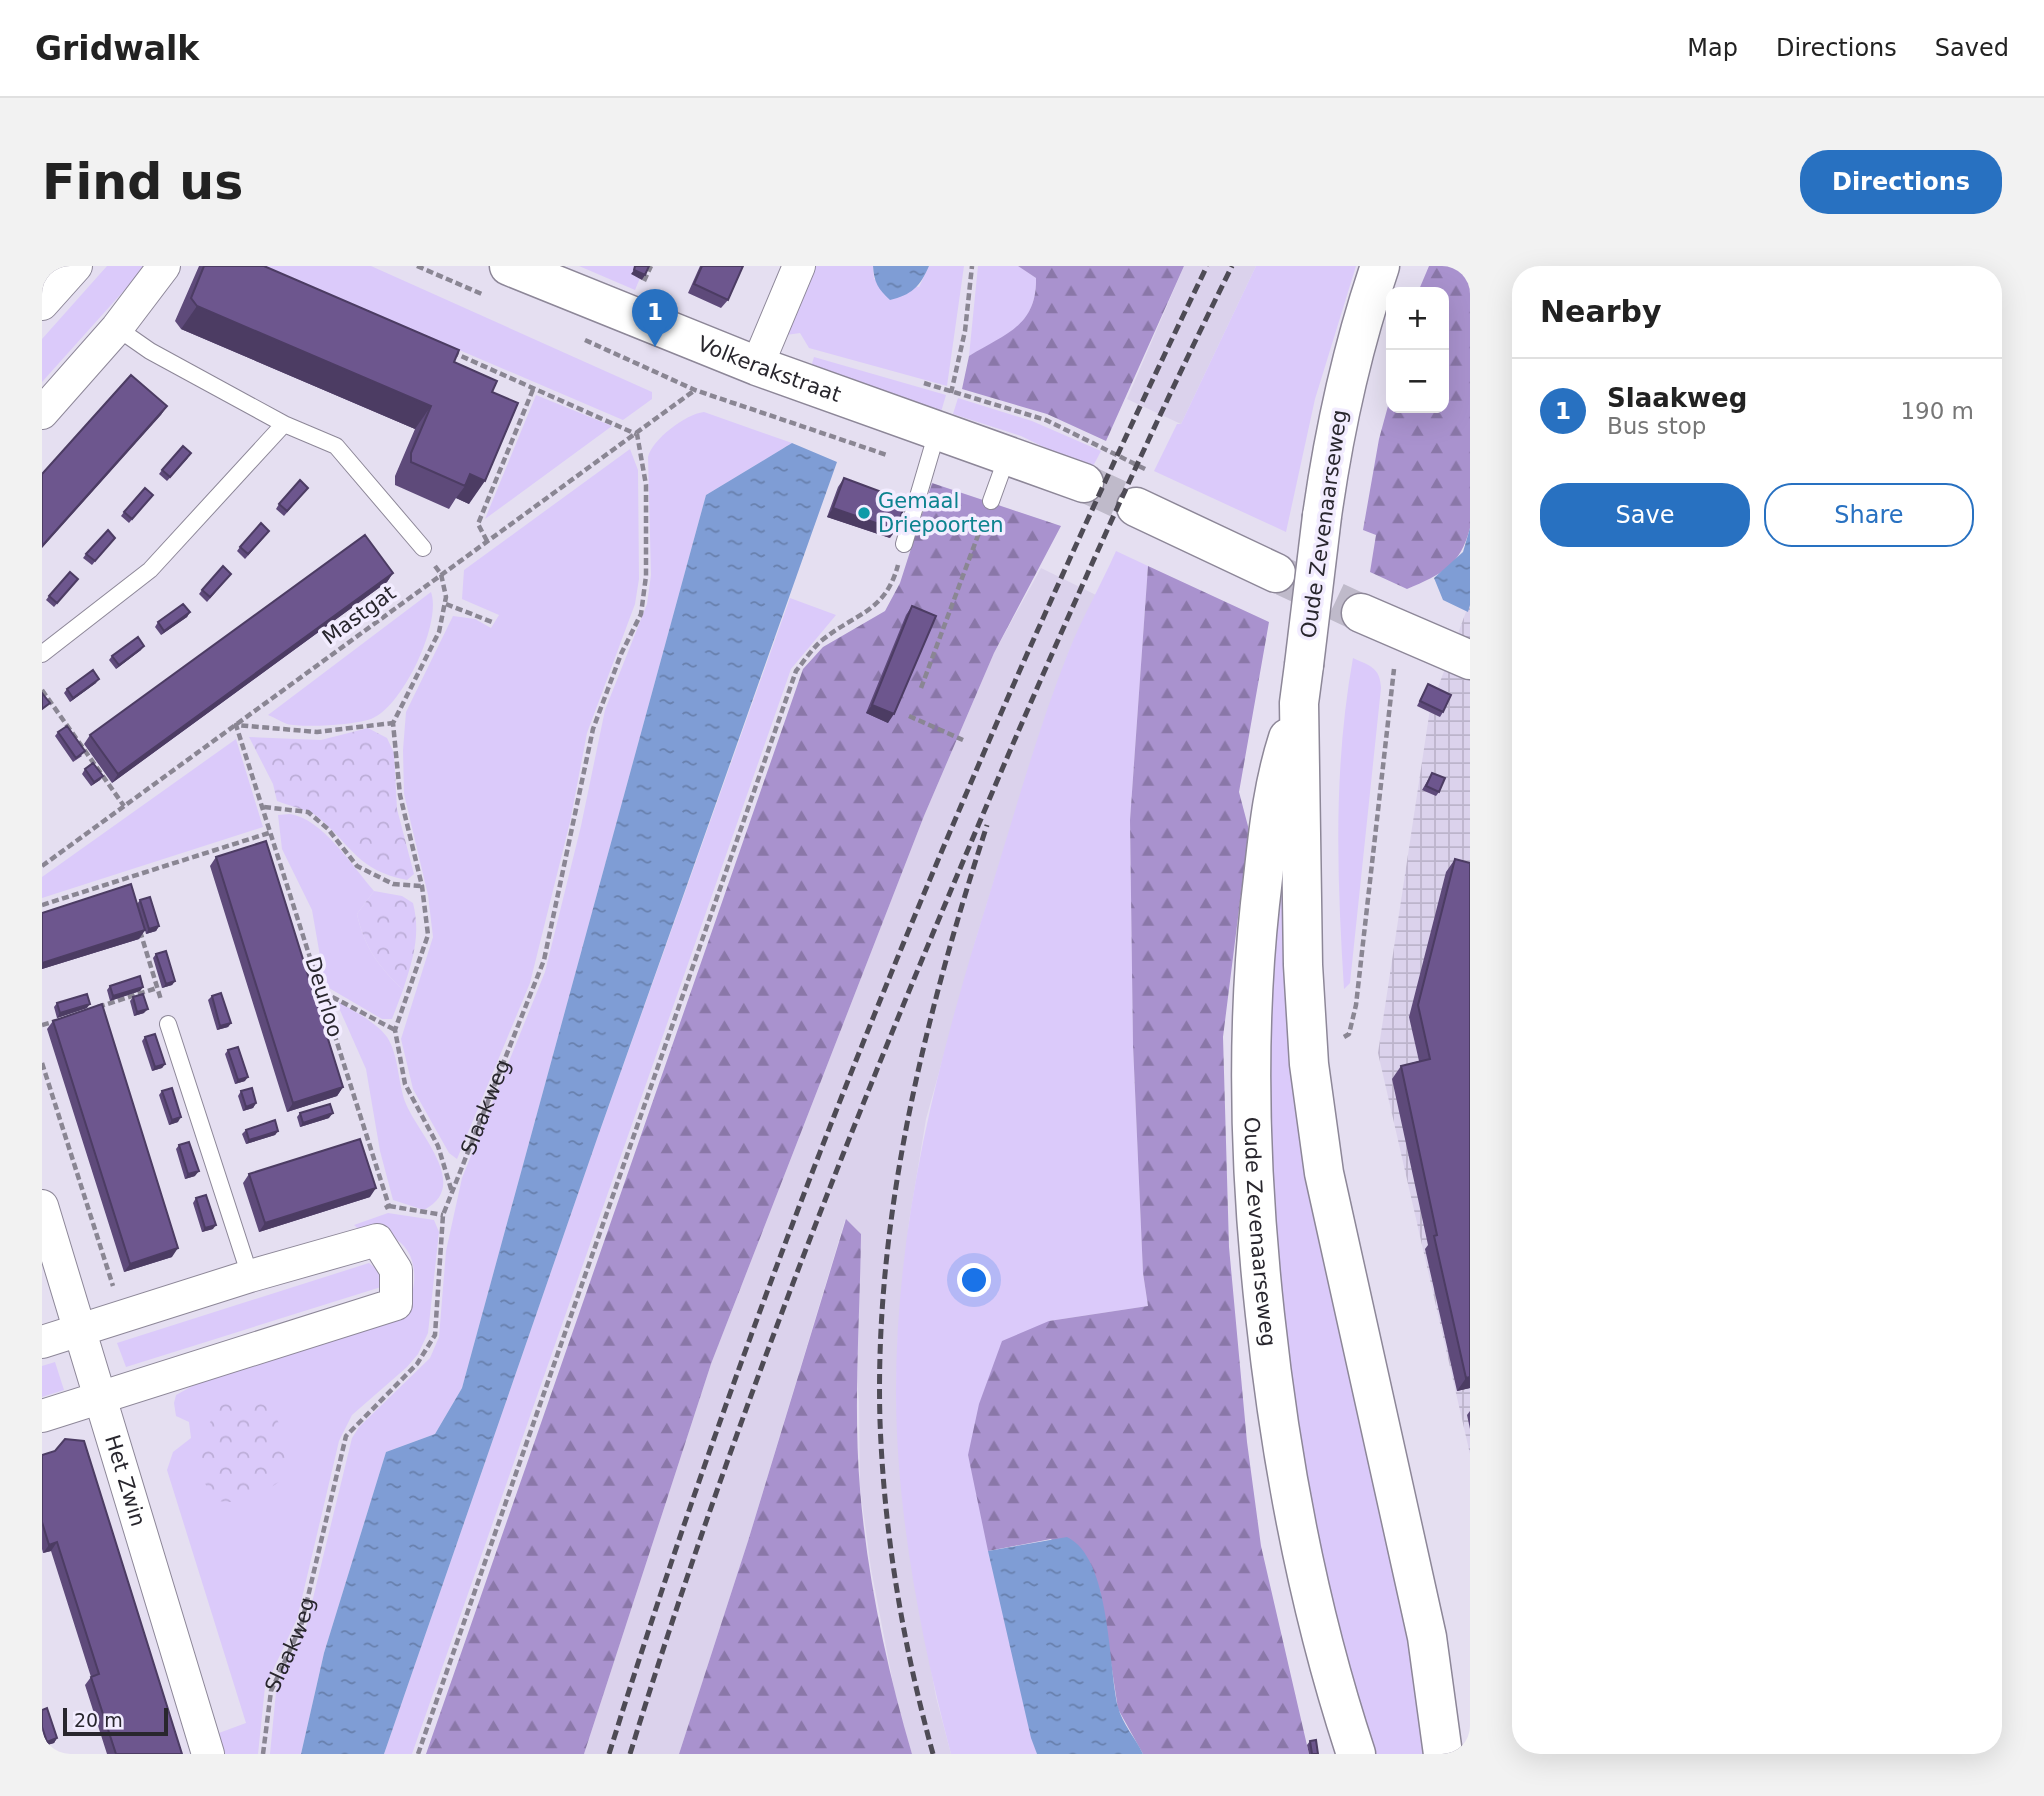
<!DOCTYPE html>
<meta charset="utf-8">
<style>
:root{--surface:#fff;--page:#f2f2f2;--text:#222;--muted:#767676;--line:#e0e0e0;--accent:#2871c1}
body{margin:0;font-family:"DejaVu Sans",sans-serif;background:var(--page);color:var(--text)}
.controls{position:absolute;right:21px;top:21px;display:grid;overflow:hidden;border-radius:14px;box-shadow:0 7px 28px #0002}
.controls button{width:63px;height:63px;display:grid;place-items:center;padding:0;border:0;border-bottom:2px solid var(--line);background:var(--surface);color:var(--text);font:35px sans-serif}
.scale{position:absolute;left:21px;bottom:18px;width:105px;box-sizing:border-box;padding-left:7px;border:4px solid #28262d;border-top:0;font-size:19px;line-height:24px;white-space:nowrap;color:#28262d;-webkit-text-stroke:5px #f2ecff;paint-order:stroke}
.you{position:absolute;left:933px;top:1015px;width:24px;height:24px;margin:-18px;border:5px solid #fff;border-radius:50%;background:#1a73e8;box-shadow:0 0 0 10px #1a73e833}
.badge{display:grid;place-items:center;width:46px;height:46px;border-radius:50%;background:var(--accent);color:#fff;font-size:23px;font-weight:700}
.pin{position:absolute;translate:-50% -58px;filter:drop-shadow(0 2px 4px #0008)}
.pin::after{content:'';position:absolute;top:37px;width:24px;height:21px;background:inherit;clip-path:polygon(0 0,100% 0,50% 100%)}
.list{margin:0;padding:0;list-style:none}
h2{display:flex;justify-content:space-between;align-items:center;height:91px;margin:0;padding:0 28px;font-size:30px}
h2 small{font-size:23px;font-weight:400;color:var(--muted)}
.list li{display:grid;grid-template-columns:46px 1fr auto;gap:21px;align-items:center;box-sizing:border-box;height:105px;padding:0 28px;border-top:2px solid var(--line)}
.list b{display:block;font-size:26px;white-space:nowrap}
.list p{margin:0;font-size:23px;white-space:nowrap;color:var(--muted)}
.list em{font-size:23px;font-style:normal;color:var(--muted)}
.actions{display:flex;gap:14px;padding:21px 28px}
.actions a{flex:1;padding:16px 0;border:2px solid var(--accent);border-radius:28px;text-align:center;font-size:24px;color:var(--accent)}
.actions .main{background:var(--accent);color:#fff}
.map{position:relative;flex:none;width:1428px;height:1488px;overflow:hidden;border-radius:28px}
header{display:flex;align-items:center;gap:42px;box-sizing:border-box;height:98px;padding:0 35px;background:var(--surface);border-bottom:2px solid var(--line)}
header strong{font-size:33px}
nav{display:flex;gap:38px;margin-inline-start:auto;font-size:24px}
.intro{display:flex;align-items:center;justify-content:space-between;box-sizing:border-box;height:168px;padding:0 42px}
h1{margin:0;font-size:49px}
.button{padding:18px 32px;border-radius:28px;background:var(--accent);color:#fff;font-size:24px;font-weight:700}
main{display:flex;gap:42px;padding:0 42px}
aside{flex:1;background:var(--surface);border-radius:28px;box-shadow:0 7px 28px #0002}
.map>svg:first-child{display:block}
</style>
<header>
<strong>Gridwalk</strong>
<nav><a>Map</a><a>Directions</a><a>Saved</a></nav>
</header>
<div class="intro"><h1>Find us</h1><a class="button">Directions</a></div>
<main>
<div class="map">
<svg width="1428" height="1488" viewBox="0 0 1428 1488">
<defs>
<pattern id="industrial-grid" width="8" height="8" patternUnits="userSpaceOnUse" patternTransform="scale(1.75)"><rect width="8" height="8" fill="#dbd2ec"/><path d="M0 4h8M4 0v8" fill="none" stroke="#bcb4cb"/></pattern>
<pattern id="forest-firs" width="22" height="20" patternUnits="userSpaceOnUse" patternTransform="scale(1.75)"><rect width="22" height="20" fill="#a992ce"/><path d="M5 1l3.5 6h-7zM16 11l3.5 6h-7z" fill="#8a77a8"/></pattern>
<pattern id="park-crowns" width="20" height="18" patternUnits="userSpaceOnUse" patternTransform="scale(1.75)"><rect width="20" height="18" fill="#dbcafa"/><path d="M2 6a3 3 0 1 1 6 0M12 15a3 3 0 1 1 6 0" fill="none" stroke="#bcadd7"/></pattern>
<pattern id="water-ripples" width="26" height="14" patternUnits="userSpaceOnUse" patternTransform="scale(1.75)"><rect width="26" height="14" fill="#7f9dd5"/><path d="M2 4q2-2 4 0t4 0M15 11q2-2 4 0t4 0" fill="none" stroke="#6880ad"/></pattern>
</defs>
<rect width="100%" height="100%" fill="#e5dff1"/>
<path fill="#dbd2ec" d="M1142 0H1214L1139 158 1085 133Z
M999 302 1054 329 1027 385 992 486 934 673 884 853 867 956 856 1067 854 1133 869 1295 894 1431 909 1488H870L855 1438 829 1303 818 1222 817 1136 803 954 706 1275 637 1488H542L669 1098 882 550 952 387Z"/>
<path fill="url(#industrial-grid)" d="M1428 335V1188L1336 787 1388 443Z"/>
<path fill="#dbcafa" d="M65 0H104L0 116V73Z
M221 0H329L610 126V133L581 154Z
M537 0H603L593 24Z
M774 0H831L832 13 877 21 887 0H922L905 120 767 82 758 67 744 69Z
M936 0H976L994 12C995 60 964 68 927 90Z
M1214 0H1314L1273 133 1244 266 1112 205 1135 158H1139Z
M772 91 904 129 899 146 768 104Z
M494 129 570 160 443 253Z
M916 132 990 155 1059 185 1049 204 979 170 911 148Z
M662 146 750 177 664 229 420 1122 393 1168 344 1186 282 1387 259 1488H228L234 1426 240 1407 264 1361 310 1172 317 1161 388 1092 397 1071 404 985 420 912 503 706 539 560 563 444 605 338 609 309 606 191C610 174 643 148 662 146Z
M588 183 596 204 597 313 593 338 545 467 528 556 488 717 415 893 407 887 371 823 359 773 391 671 386 629 362 528 361 484 364 446 411 350 433 353 449 362 457 349 420 333 422 304Z
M1074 285 1106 300 1088 554 1091 779 1101 1007 1106 1040 1007 1055 926 1189 995 1488H909C879 1373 855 1250 854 1131 853 959 896 793 947 630 972 549 995 466 1026 387 1040 352 1059 319 1074 285Z
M389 326C400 357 361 439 331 452 317 459 261 462 245 458 239 456 232 451 226 449Z
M748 332 794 349 749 403 370 1488H342L556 870Z
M1311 392C1328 400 1338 401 1339 422L1308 717 1302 723C1295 611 1291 503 1311 392Z
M194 473 221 561 0 632V611Z
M1241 523 1372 1361 1388 1488H1326L1238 1112 1219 829Z
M248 548C281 553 310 600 332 625L315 648C322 681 337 701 361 724L350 753H340L287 722 282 713 270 644 240 583 236 549Z
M297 736C313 746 334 756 345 771 357 789 356 819 364 838 377 869 429 920 382 944L351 934 338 885 324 803 297 742Z
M346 947 392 954 397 966 386 1067 376 1088 365 1101 310 1149 297 1175 255 1353 223 1421 216 1488H183L177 1467 204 1457 125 1204 131 1186 149 1172 147 1156 134 1150 132 1137 134 1129 156 1117 366 1038C377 1016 375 981 348 970 333 965 324 971 312 959Z
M327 997 336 1004 339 1021 84 1101 75 1077Z
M13 1096 22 1124 0 1131V1100Z"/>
<path fill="url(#forest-firs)" d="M976 0H1142L1064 175 1005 148 920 123 927 90C963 68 995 60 994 12Z
M1387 0H1428V262C1418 300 1400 308 1365 323L1328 306 1334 269 1321 264 1337 173 1349 129V142H1402V26H1376Z
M890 217 1019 260 952 387 882 550 669 1098 542 1488H384L761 403 781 381 843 345 858 317Z
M1106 300 1227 356 1197 526 1207 564 1181 771 1187 981 1205 1176 1219 1280 1267 1488H1101L1076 1443 1058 1325 1009 1273 946 1285 926 1189 937 1138 960 1075 1007 1055 1106 1040 1101 1007 1091 779 1088 554Z
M804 953 819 968C818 1052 811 1139 818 1223 825 1311 845 1403 870 1488H637L706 1275Z"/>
<path fill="url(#park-crowns)" d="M326 462 345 472 352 487 355 543 372 608 365 614C315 604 311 581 276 551 266 543 247 540 235 535L231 518 207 471 279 474Z
M332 625 360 630 371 637C379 669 371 693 361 724 337 701 322 681 315 648Z
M222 1132 246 1172 240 1214 205 1237 173 1235 156 1205 160 1170 180 1136Z"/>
<path fill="url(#water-ripples)" d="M831 0H887C878 21 869 29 848 34 836 23 832 16 831 0Z
M750 177 795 196 556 870 342 1488H259L282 1387 344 1186 393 1168 420 1122 664 229Z
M1428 262V339L1426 346 1401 334 1392 312 1421 286Z
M1025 1271C1069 1292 1066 1399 1076 1441 1080 1457 1094 1473 1101 1488H995L989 1472 946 1285Z"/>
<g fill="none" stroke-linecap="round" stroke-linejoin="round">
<path stroke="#bfbaca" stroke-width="38" stroke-dasharray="38 19" stroke-linecap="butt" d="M1042 217 1094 241
M1242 311 1319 347"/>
<g stroke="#8d8798" stroke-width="18">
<path id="lane" d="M75 62 108 85 242 158
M949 235 966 188
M862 278 895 166
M0 388 108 304 242 158 294 180 381 282
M126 758 208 1010"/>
</g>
<g stroke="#8d8798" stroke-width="34">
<g id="street">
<path d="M0 38 34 0"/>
<path d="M715 100 757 0"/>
<path d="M0 147 75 62 122 0"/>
<path id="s2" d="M0 940 166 1488"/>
<path d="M0 1076 208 1010 335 974 354 1004V1038L0 1150"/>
</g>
</g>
<g stroke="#8d8798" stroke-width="41">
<g id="secondary">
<path id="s3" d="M467 0 715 100 1042 217"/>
<path d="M1094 241 1234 307"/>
<path d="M1280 250C1292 165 1310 82 1338 0"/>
<path d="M1319 347 1428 394"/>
<path d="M1262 399 1257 437 1261 699 1267 798 1282 907 1385 1371 1401 1488"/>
<path id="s4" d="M1246 472C1228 528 1225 581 1218 638 1203 776 1208 912 1223 1049 1239 1198 1267 1346 1314 1488"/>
</g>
</g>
<g stroke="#8a8693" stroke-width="4.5" stroke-dasharray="7 3.5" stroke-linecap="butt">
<path d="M375 0 442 29"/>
<path d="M602 15 609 0"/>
<path d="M543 74 653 124 845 189"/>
<path d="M410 86 594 168"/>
<path d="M882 117 1004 154 1105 204"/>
<path d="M909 127 923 65 930 0"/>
<path d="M445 275 436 258 492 121"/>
<path d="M393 300 399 308 404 331 397 366 351 457 358 529 380 620 386 669 353 764 363 818 396 880 410 926"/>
<path d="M404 338 450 356"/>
<path d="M879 422 941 256"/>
<path d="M0 424 82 540"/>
<path d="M867 450 921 474"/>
<path d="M222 541 266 546 286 563 315 600 351 618 380 620"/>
<path d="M0 600 653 124"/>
<path d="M0 639 230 566"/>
<path d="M98 665 119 734"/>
<path d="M281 726 353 764"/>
<path d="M56 741 115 722"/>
<path d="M0 759 14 755"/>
<path d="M1302 771 1307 768 1314 739 1352 403"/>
<path d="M0 797 71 1020"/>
<path d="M347 940 401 949"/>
<path d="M343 942 347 940 194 459 275 466 351 457"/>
<path id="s1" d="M221 1488 229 1425 259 1360 304 1170 375 1098 393 1069 401 949 502 694 551 463 579 388 599 348 604 310V219L595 168"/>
<path d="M376 1488 754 405C762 395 770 383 779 375 813 347 843 347 856 299"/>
</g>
<use href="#lane" stroke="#fff" stroke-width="16"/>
<use href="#street" stroke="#fff" stroke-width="32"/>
<use href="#secondary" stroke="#fff" stroke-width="38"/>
<path stroke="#4e4b55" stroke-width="5" stroke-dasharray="10 5" stroke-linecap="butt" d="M567 1488C727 977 932 482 1165 0
M588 1488C676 1202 784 923 899 648 990 430 1085 212 1190 0
M891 1488C861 1379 842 1268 838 1155 832 952 883 751 945 559"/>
<g stroke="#8d8798" stroke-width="41" stroke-linecap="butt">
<path id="secondary-bridge" d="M1262 399 1280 250"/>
</g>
<use href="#secondary-bridge" stroke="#fff" stroke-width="38"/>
</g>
<path fill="#5e4a7a" d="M157 0H222L412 96 450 126 427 238 414 232 407 243 353 219V210L373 163 139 63 133 55Z
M658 0H701L686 34 679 42 646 27Z
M146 192 125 215 117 208 120 204Z
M802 212 848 272 785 251 796 221Z
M266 222 242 250 234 243 237 238Z
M111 229 87 257 79 250 82 246Z
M224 269 203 293 195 285 198 281Z
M73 272 50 299 41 292 44 288Z
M351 307 345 316 70 517 42 478 48 469Z
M189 308 165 336 157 328 160 324Z
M36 313 12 341 4 334 7 330Z
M870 340 846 457 824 447 864 349Z
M148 346 145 351 119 369 113 361 116 356Z
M99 384 74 403 67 394 70 390Z
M54 417 28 436 22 427 25 423Z
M1386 418 1401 446 1398 451 1375 440Z
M16 466 40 490 31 496 13 470Z
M43 503 61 510 58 514 49 520 40 508Z
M1390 507 1397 526 1394 530 1380 524Z
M174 591 301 821 295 830 245 846 168 600Z
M1413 593 1428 1122 1415 1125 1383 983 1386 979 1350 813 1359 800 1377 795 1367 751 1404 606Z
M98 634 117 660 114 665 104 668 103 664 97 673 0 703V647L95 638Z
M114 688 133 715 130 719 120 722 111 692Z
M68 720 101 721 98 725 68 735 65 724Z
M170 730 189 757 186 761 175 764 166 734Z
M91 731 102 747 92 750 88 735Z
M15 737 45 742 15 752 12 741Z
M11 755 130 991 82 1006 5 763Z
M103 771 123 798 120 802 110 805 100 775Z
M186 784 203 815 193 818 183 788Z
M120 825 136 856 127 859 117 829Z
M199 825 214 837 211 842 201 845 196 830Z
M258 847 287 852 258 861 255 851Z
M204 864 236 865 233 869 204 878 200 868Z
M137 879 153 910 143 913 134 883Z
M207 908 328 931 217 966 201 917Z
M154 932 171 963 160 966 151 937Z
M1428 1145V1163L1425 1149Z
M0 1189 140 1488H65L43 1419 49 1411 9 1285 1 1287 0 1283Z
M0 1444 15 1472 12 1477 2 1480 0 1475Z
M1268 1475 1276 1488H1267L1265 1479Z"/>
<path fill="#4c3c63" d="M592 4 603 9 600 14 589 8Z
M155 40 389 140 373 163 139 63Z
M125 140 119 149 0 282V280Z
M428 208 443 215 427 238 414 232 423 220Z
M791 242 854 264 848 272 785 251Z
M351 307 345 316 70 517 76 508Z
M148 346 145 351 119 369 122 365Z
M102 380 99 384 74 403 77 399Z
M57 413 54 417 28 436 31 432Z
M830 439 852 448 846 457 824 447Z
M61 510 58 514 49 520 52 516Z
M117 660 114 665 104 668 107 663Z
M103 664 97 673 0 703V697Z
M133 715 130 719 120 722 124 718Z
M101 721 98 725 68 735 71 730Z
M48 738 45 742 15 752 18 747Z
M106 743 102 747 92 750 95 746Z
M189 757 186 761 175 764 178 760Z
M123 798 120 802 110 805 113 801Z
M206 811 203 815 193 818 196 814Z
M301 821 295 830 245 846 251 837Z
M214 837 211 842 201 845 204 841Z
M291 847 287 852 258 861 261 857Z
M139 851 136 856 127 859 130 854Z
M236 865 233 869 204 878 207 874Z
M157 905 153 910 143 913 146 908Z
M334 922 328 931 217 966 223 957Z
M174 959 171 963 160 966 163 962Z
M136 982 130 991 82 1006 88 998Z
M1428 1111V1122L1415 1125 1424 1112Z
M15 1276 9 1285 1 1287 7 1279Z
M15 1472 12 1477 2 1480 5 1476Z"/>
<path fill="#6d568e" stroke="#4c3c63" stroke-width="2" d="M162 0H222L417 84 412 96 455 115 450 126 476 137 443 215 428 208 423 220 369 196V187L389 140 155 40 149 32Z
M593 0H607L603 9 592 4Z
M660 0H701L686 34 652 18Z
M89 109 125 140 0 280V208Z
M141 180 149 187 128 211 120 204Z
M802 212 864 235 854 264 791 242Z
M258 214 266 222 245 245 237 238Z
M103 222 111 229 90 253 82 246Z
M219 257 227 265 206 288 198 281Z
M66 264 73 272 53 295 44 288Z
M323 269 351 307 76 508 48 469Z
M181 300 189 308 168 331 160 324Z
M28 306 36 313 15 337 7 330Z
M141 338 148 346 122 365 116 356Z
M870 340 894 350 852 448 830 439Z
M96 371 102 380 77 399 70 390Z
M51 404 57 413 31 432 25 423Z
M1386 418 1409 429 1401 446 1378 435Z
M0 427 8 437 0 443Z
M25 460 43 485 34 492 16 466Z
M51 497 61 510 52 516 43 503Z
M1390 507 1403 512 1397 526 1384 520Z
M224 575 301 821 251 837 174 591Z
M1413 593 1428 597V1111L1424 1112 1392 970 1395 969 1359 800 1388 793 1376 739Z
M89 618 103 664 0 697V647Z
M108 631 117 660 107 663 98 634Z
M124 685 133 715 124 718 114 688Z
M98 710 101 721 71 730 68 720Z
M179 727 189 757 178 760 170 730Z
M45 728 48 738 18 747 15 737Z
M101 728 106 743 95 746 91 731Z
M60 738 136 982 88 998 11 755Z
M113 768 123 798 113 801 103 771Z
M196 781 206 811 196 814 186 784Z
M130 822 139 851 130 854 120 825Z
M210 822 214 837 204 841 199 825Z
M288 838 291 847 261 857 258 847Z
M233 854 236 865 207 874 204 864Z
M318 873 334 922 223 957 207 908Z
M147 876 157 905 146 908 137 879Z
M164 929 174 959 163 962 154 932Z
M23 1173 42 1175 140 1488H74L49 1411 57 1408 15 1276 7 1279 0 1256V1189L13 1185Z
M5 1442 15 1472 5 1476 0 1461V1444Z
M1274 1474 1276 1488H1270L1268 1475Z"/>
<circle fill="#0f9aa8" stroke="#f2ecff" stroke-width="2.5" cx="822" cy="247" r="7"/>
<g text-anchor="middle" stroke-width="7" stroke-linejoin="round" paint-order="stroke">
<g font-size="21" fill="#28262d" stroke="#f2ecff">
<text dy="7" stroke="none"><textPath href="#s3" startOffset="280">Volkerakstraat</textPath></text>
<text transform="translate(1282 258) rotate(-82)" y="7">Oude Zevenaarseweg</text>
<text transform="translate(317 349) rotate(-36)" y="7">Mastgat</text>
<text transform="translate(282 731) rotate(73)" y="7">Deurloo</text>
<text dy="7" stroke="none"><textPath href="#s1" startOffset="702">Slaakweg</textPath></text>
<text dy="7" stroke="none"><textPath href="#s4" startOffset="497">Oude Zevenaarseweg</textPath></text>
<text dy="7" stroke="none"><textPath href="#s2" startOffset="287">Het Zwin</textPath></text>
<text dy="7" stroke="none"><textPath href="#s1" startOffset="114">Slaakweg</textPath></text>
</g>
<g font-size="21" fill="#0d838f" stroke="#f2ecff" text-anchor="start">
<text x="836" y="242">Gemaal<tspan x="836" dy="24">Driepoorten</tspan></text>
</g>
</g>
</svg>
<div class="controls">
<button>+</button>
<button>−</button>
</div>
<div class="scale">20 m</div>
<div class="you"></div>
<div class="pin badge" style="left:613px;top:81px">1</div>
</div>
<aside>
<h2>Nearby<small></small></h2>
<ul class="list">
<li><span class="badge">1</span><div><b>Slaakweg</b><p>Bus stop</p></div><em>190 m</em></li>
</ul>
<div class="actions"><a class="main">Save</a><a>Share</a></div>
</aside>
</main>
